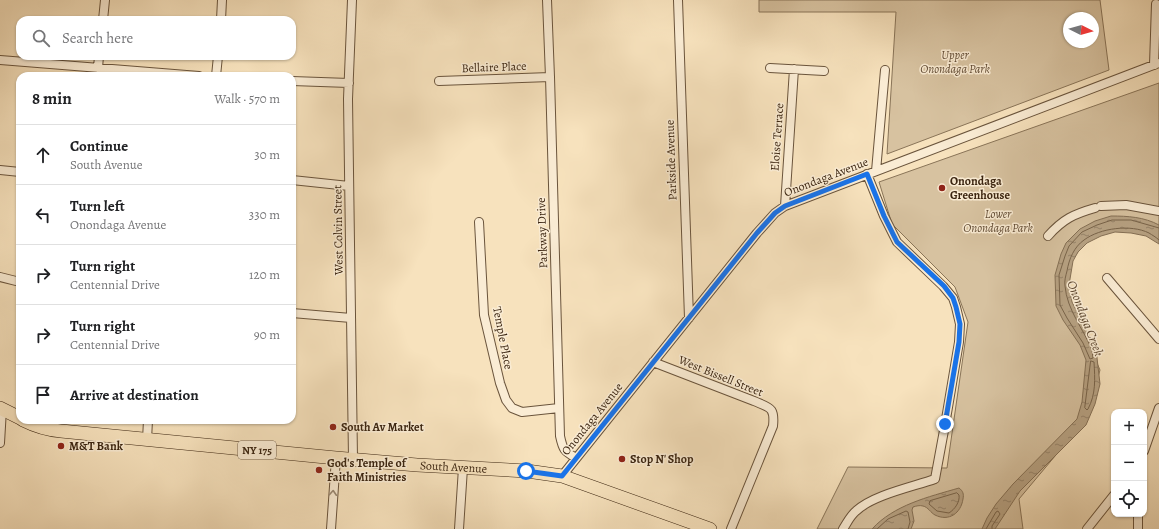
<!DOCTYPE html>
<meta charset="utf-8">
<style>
:root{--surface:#fff;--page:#f2f2f2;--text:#202124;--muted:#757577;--line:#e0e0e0}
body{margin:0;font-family:Alegreya,serif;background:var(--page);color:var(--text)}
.controls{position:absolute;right:12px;bottom:12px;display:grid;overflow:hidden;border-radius:8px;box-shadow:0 1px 3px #0004}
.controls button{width:36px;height:36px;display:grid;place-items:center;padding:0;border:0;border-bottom:1px solid var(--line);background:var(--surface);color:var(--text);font:20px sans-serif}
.compass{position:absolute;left:1063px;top:12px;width:36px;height:36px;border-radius:50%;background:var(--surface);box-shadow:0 1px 3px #0004;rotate:95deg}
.stop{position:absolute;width:12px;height:12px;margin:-9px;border:3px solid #1a73e8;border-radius:50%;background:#fff}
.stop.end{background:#1a73e8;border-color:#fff;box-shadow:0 1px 4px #0008}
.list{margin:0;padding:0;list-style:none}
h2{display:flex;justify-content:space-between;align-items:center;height:52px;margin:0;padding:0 16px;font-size:17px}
h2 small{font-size:13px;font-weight:400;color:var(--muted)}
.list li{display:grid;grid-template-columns:26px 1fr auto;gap:12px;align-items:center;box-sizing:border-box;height:60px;padding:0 16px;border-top:1px solid var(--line)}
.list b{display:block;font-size:15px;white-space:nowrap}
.list p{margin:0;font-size:13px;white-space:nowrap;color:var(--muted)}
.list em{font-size:13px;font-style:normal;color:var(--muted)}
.icon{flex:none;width:22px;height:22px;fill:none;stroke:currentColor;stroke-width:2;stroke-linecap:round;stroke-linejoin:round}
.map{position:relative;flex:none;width:1159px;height:529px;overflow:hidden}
.search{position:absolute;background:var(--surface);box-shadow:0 1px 3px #0004;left:16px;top:16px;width:280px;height:44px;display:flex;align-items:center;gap:10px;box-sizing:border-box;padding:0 14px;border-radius:12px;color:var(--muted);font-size:15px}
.panel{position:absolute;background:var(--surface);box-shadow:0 1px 3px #0004;left:16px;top:72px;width:280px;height:352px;border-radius:12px}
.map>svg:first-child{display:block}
</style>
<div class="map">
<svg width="1159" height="529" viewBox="0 0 1159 529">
<defs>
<pattern id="water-ripples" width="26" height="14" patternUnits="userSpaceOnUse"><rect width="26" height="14" fill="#b7a283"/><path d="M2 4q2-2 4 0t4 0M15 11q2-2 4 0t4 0" fill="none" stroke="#96846a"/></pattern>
</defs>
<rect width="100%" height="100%" fill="#f7e2bd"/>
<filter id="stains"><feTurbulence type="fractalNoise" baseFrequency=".005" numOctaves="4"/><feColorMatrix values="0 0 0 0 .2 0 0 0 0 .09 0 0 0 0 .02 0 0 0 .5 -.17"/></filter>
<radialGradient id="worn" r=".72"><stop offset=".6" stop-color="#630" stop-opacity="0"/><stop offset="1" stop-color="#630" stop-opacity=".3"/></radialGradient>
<path fill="#d7c2a0" stroke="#897458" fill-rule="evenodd" d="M759 0H1100L1109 70 887 154 896 12H759ZM1069 18H1093V42H1069Z
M1159 83V236L1119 224 1089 238 1059 276 1100 370 1087 418 1019 499 1023 529H817L848 467 947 468 968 322 955 287 892 224 879 182Z"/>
<path fill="url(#water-ripples)" stroke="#857055" d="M1111 216C1128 216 1144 217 1159 225V244L1146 236 1131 233 1115 232 1101 236 1087 243 1078 252 1073 261 1069 285 1072 302 1096 349 1100 384 1095 404 1086 425 1020 491 995 529H982L987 518 996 504 1013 484 1077 419 1082 402 1086 360 1080 345 1063 320 1056 306 1055 275 1061 254 1066 243 1080 229 1095 221Z
M959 488C963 491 964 494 963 499 961 513 949 522 935 515 931 513 928 507 923 506 920 505 916 506 913 507L912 510 914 521 911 529H872C894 505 928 497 959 488Z"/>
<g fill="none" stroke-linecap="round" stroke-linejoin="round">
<path stroke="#79644a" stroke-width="1" d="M1159 228 1131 220H1112L1097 225 1082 232 1069 246 1065 256 1059 275 1060 305 1067 318 1083 343 1090 359 1093 358 1092 350C1083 328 1067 310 1065 286 1064 281 1066 275 1067 271 1069 259 1074 247 1084 240 1100 228 1131 224 1149 233 1152 235 1156 237 1159 240
M1091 361 1094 362C1095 379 1096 394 1088 409L1087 410 1085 408Z
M957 493 959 495C960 502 955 509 949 513L937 511 929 504 930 501Z
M877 529 888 519 906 511 908 512 910 522 908 529
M986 529 996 512 998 511 1000 514 992 526V529"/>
<g stroke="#6a543c" stroke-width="10">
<path id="minor" d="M352 0 348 99 353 459
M547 0 550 77 560 436C563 450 564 451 576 458
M678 0 689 318
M103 20 105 0
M221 20 222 0
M0 60 199 76
M1154 65 1156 4
M98 68 99 56
M770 68 824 71
M216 76 218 56
M292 81 349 83
M439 81 550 77
M0 170 20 172
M876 171 885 70
M292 180 349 186
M785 206 794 69
M1101 206 1126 205 1159 211
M479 222 484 315 500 383 506 400 512 408 522 412 559 408
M1048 236C1063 219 1074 214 1095 208
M0 277 20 282
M1107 278 1159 339
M292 313 351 318
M653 362 754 401C770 408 775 407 773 426L731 529
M147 440 148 420
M0 443 2 409
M1144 451 1159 408
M562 476 757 233 775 213 785 206 1159 63
M331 529 336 458
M459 529 463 468
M843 529C847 523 850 516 856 511 873 495 912 487 935 479L945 425 959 342 960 324 956 307 953 298 943 286 897 242 884 216 867 174
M1087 529 1114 495
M1138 529V514"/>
</g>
<g stroke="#3b2511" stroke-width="14">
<g id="primary">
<path d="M0 408 20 418"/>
<path id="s1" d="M23 420C35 426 47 430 61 431L336 458 417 465 527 471 562 476 710 529"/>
</g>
</g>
<use href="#minor" stroke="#faecd4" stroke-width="8"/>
<use href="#primary" stroke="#f7e2bd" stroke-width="13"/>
</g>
<defs><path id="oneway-chevron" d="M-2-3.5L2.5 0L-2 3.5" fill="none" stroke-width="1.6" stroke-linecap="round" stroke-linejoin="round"/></defs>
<use stroke="#9a8872" href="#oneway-chevron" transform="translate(333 493) rotate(-86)"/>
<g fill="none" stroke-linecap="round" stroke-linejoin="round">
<path stroke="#1a73e8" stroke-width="5" d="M526 471 562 476 757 233 775 213 785 206 867 174 884 216 897 242 944 286 953 298 956 307 960 324 959 342 945 424"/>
</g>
<g fill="#8f2418" stroke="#faecd4" stroke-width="1.5">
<circle cx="942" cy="188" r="4"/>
<circle cx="333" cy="427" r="4"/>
<circle cx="61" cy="446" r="4"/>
<circle cx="622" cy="459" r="4"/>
<circle cx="319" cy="470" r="4"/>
</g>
<g text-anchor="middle" stroke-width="3" stroke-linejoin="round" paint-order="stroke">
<rect fill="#faecd4" stroke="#74614c" stroke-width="1" x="238" y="441" width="38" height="18" rx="3"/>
<g font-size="11" font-weight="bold" fill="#3b2511">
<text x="257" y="454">NY 175</text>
</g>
<g font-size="12" font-style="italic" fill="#624c35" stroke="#faecd4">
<text x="955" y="59">Upper<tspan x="955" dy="14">Onondaga Park</tspan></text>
<text x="998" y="218">Lower<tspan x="998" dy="14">Onondaga Park</tspan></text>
</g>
<g font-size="12" fill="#3b2511" stroke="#faecd4">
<text transform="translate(494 67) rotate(-2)" y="4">Bellaire Place</text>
<text transform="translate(777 137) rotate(-86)" y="4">Eloise Terrace</text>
<text transform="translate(671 160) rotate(-92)" y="4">Parkside Avenue</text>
<text transform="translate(826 177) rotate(-21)" y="4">Onondaga Avenue</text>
<text transform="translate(338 230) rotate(-91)" y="4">West Colvin Street</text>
<text transform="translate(542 233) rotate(-92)" y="4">Parkway Drive</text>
<text transform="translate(503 338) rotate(79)" y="4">Temple Place</text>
<text transform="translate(721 376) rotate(22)" y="4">West Bissell Street</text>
<text transform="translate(592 419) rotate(-51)" y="4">Onondaga Avenue</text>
<text dy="4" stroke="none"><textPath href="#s1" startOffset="434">South Avenue</textPath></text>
</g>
<g font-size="12" font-weight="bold" fill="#3b2511" stroke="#faecd4" text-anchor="start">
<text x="950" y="185">Onondaga<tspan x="950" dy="14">Greenhouse</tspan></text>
<text x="341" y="431">South Av Market</text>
<text x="69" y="450">M&amp;T Bank</text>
<text x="630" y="463">Stop N' Shop</text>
<text x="327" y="467">God's Temple of<tspan x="327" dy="14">Faith Ministries</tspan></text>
</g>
<g font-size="13" font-style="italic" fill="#604a33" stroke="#faecd4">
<text transform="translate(1086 318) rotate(69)" y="5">Onondaga Creek</text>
</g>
</g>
<rect width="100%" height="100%" filter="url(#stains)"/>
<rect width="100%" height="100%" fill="url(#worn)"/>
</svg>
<div class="controls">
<button>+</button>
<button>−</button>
<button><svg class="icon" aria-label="locate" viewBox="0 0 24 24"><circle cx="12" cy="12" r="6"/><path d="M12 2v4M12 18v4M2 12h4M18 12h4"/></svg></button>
</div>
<svg class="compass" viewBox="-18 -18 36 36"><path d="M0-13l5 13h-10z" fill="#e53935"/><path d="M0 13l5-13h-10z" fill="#757577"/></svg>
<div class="stop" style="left:526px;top:471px"></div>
<div class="stop end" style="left:945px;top:424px"></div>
<div class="search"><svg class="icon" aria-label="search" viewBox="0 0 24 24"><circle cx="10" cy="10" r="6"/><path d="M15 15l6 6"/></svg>Search here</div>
<section class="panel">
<h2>8 min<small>Walk · 570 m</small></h2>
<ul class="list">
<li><svg class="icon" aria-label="ahead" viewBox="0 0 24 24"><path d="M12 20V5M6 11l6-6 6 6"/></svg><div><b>Continue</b><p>South Avenue</p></div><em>30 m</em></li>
<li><svg class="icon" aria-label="left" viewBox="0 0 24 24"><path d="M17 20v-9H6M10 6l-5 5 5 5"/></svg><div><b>Turn left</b><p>Onondaga Avenue</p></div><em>330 m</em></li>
<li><svg class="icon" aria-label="right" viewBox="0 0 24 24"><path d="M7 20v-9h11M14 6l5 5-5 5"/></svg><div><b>Turn right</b><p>Centennial Drive</p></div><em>120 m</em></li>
<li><svg class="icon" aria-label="right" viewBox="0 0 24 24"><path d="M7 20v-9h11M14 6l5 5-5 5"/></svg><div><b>Turn right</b><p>Centennial Drive</p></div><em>90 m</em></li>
<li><svg class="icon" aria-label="arrive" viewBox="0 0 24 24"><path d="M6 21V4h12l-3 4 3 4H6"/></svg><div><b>Arrive at destination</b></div></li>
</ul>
</section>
</div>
